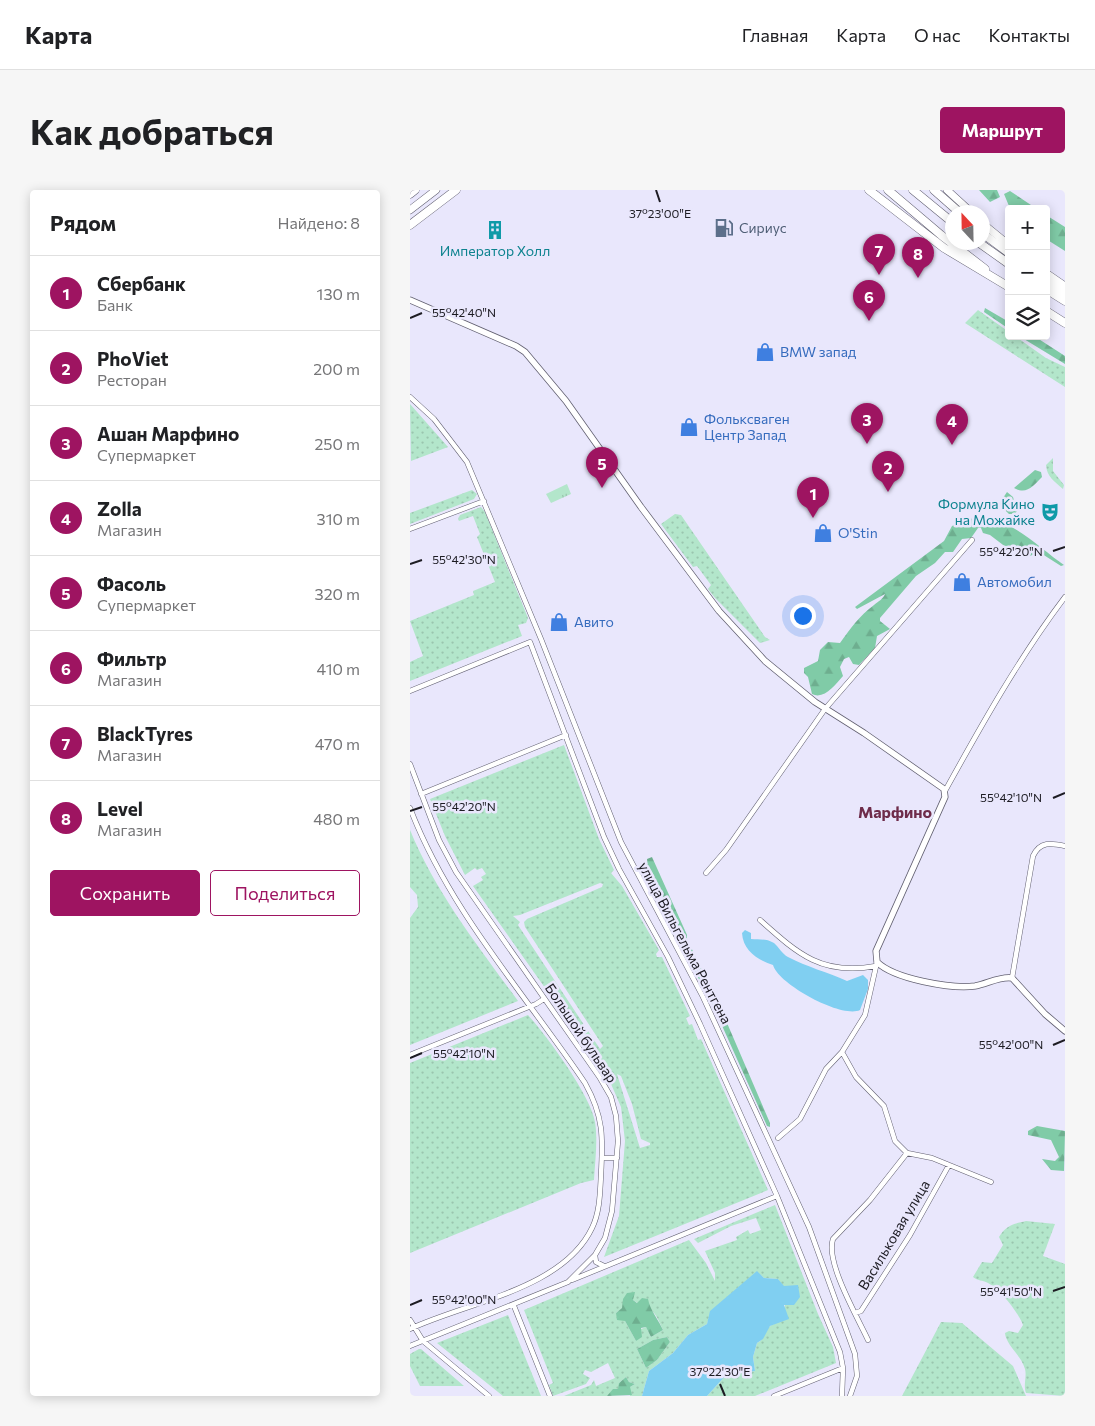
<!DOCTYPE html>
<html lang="ru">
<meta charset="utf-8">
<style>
:root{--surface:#fff;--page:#f6f6f6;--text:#202124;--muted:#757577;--line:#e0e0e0;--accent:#9e1461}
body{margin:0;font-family:Commissioner,sans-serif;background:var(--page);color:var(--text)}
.controls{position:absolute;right:15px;top:15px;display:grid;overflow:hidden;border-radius:5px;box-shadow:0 2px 12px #0003}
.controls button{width:45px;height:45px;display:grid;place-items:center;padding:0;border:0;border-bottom:1px solid var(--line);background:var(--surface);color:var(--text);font:25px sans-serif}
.compass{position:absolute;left:535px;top:15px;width:45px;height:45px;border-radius:50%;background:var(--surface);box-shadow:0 2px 12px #0003;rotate:338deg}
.you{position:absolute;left:392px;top:425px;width:18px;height:18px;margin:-12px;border:4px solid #fff;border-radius:50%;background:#1a73e8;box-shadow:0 0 0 8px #1a73e833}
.badge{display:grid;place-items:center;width:32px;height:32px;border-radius:50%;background:var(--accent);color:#fff;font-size:16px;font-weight:700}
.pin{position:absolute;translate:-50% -41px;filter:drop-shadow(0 1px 2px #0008)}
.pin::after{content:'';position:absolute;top:26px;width:18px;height:15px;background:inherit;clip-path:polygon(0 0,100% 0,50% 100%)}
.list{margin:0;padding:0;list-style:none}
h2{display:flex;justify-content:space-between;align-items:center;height:65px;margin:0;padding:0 20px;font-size:21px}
h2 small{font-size:16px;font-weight:400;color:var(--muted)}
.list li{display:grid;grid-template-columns:32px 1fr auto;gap:15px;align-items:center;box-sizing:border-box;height:75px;padding:0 20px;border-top:1px solid var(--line)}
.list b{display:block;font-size:19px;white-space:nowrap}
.list p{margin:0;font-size:16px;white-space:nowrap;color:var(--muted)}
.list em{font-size:16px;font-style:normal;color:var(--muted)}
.actions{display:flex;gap:10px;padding:15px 20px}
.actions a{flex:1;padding:11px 0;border:1px solid var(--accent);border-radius:5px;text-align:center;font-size:18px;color:var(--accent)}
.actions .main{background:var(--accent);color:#fff}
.icon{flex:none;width:28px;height:28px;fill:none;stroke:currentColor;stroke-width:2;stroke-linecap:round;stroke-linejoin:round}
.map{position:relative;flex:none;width:655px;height:1206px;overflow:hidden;border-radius:5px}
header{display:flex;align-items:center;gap:30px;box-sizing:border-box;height:70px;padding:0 25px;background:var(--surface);border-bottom:1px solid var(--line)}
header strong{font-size:24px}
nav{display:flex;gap:28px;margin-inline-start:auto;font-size:18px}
.intro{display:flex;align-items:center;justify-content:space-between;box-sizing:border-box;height:120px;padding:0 30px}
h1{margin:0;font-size:35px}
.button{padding:12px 22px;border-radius:5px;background:var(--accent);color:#fff;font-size:18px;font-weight:700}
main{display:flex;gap:30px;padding:0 30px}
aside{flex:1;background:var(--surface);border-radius:5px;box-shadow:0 2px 12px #0003}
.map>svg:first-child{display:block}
</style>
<header>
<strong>Карта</strong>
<nav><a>Главная</a><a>Карта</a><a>О нас</a><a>Контакты</a></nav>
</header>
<div class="intro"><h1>Как добраться</h1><a class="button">Маршрут</a></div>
<main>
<aside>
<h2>Рядом<small>Найдено: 8</small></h2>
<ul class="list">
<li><span class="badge">1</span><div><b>Сбербанк</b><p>Банк</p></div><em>130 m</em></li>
<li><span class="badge">2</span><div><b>PhoViet</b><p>Ресторан</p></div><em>200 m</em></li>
<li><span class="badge">3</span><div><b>Ашан Марфино</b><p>Супермаркет</p></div><em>250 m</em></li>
<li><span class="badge">4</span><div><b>Zolla</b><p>Магазин</p></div><em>310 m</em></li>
<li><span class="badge">5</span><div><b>Фасоль</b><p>Супермаркет</p></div><em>320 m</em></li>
<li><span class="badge">6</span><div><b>Фильтр</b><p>Магазин</p></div><em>410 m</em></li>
<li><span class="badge">7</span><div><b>BlackTyres</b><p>Магазин</p></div><em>470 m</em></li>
<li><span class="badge">8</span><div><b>Level</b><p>Магазин</p></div><em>480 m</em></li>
</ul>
<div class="actions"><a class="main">Сохранить</a><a>Поделиться</a></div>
</aside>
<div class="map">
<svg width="655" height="1206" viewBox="0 0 655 1206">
<defs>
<pattern id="grass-dots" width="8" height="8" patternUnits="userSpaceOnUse" patternTransform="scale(1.25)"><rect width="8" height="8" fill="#b3e6cb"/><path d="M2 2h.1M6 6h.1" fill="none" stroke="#9ac5ae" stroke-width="1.8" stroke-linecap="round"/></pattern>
<pattern id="forest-firs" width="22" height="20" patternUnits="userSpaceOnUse" patternTransform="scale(1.25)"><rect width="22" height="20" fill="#80cba7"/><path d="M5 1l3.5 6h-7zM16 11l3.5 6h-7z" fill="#6eae8f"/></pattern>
<pattern id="park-tufts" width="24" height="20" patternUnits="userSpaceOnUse" patternTransform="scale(1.25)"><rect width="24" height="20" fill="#b3e6cb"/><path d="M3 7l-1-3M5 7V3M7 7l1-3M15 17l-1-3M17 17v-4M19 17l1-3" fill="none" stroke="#9ac5ae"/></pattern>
</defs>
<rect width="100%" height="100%" fill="#e9e7fc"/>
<path fill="url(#grass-dots)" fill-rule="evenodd" d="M568 120 599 142V146H605L636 168 655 177V197L555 133Z
M0 214 38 257 1 271Z
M643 268V281L654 295 653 299C644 291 637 287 636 275Z
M62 300 67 304 64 309 0 334V323Z
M71 317 75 322 118 428 116 433 108 435 112 446 0 491V472L13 466 0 431 64 405 63 401 85 392 67 347 70 344 63 326 49 331 48 329 50 325Z
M265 324 271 325 355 447 360 450 350 453 305 408 298 399 301 395 287 376 283 377 251 334Z
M154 555 189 649 204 680 201 683 212 696 249 760 246 764 247 767H252L280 826 276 828 279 835 282 834 288 850 291 849 358 1000 194 1067 209 1026 215 951 211 917 198 887 63 696 73 690 71 687 76 684 72 678 67 680 65 678 55 685 35 646 20 609ZM190 693 193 694 192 697 117 729 114 732 115 737 193 856 190 859 108 735 110 732 103 726 110 725ZM207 884 211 886 222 914 231 949 240 953V955L230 958Z
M0 640C26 703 68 756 108 811L0 855V728L8 717 7 705 0 697Z
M118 825C137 846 181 906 185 932 188 951 185 971 184 990L171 993 0 1063V873Z
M365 1015 408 1124 423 1157 426 1173 345 1206H297L317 1184 345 1181 343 1167 347 1153C354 1149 354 1144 359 1137 362 1134 366 1134 369 1131 379 1122 375 1098 368 1089L354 1088 347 1082 301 1121 297 1134 278 1145 263 1163 239 1181 232 1206H220V1197L225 1194 219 1192 216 1187 209 1193V1199L197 1206H154L181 1195 184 1190 186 1196 205 1188 198 1173 181 1182 175 1180 173 1184 180 1188 176 1194 143 1206 139 1195 143 1193 114 1120 279 1050 296 1073 305 1091V1083L295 1061 327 1050 326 1047 338 1040 340 1044 351 1040 346 1028 321 1036 288 1053 284 1049ZM223 1110C242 1123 242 1114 253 1140L241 1147 236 1137 231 1139 226 1151 215 1131 206 1123ZM257 1147 260 1152 247 1170 236 1178 227 1159 243 1150Z
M616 1031 645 1034 633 1066 655 1074V1206L616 1203C613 1195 617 1187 615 1179 611 1165 596 1155 595 1143L599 1141 608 1143 613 1135C608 1122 590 1099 578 1093 572 1090 568 1091 563 1087L572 1072 582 1073 593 1055 589 1047C596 1035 603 1034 616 1031Z
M98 1125 131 1206H93L27 1153Z
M531 1132 552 1133 603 1176 616 1206H492Z
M9 1159H11L54 1196H10L0 1176V1164Z"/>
<path fill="url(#forest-firs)" d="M569 0H587L590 7 580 12Z
M600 1 627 19H605L599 16 594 4Z
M636 25 655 37V61L636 49Z
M575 118 599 132V139L574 122Z
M609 146H624L655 166V174Z
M625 280 631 282 632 287C623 296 617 305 604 298Z
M597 302 603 307 607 321 605 324H599L589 314Z
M569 327C597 325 631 359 654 375L651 376 629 362 620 366 616 364 614 359 601 361 580 345 573 343 571 338H568L561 348 552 349 543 362H535L525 373 506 386 470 428V431L480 439 467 446 465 458 449 475 443 474 439 467 434 469 430 477 433 486C425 495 414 510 402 504L398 487 394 483V478L408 471 410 460 418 452 430 453C441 438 449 426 464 415 469 411 473 409 475 404L447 419 445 417 534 351 542 336 552 331Z
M242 667 277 745V749L311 819 360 933V937L357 936 305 820 269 751 270 742 238 678 237 669Z
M627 936 655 941 654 981 641 980 632 969 645 971 649 967 641 950 618 945V941Z
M225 1102 223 1110 227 1113 232 1108 238 1109C240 1120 248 1129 253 1140L241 1147 236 1137 231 1138 232 1147 226 1151 215 1131 207 1130 206 1123 212 1118 213 1109 217 1103Z
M257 1147 260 1152 247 1170 236 1178 227 1159 243 1150Z
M216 1187 219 1192 225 1194 220 1197 222 1205 197 1206 203 1199H208L209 1193Z"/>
<path fill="url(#park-tufts)" d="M157 294 161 304 141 313 136 304Z"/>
<path fill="#80cff1" d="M335 740 341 743V749C349 750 356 748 364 753 369 757 372 764 378 767 397 777 417 782 437 791L453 785 458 790V799L450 820C432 829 368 794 363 775 348 770 333 761 332 743Z
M347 1081 354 1088 368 1089 374 1096 388 1095 390 1107 384 1115H374L379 1129 360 1136 353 1149 347 1153 343 1167 345 1181 317 1184 297 1206H232L239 1181 263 1163 278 1145 297 1134 300 1121Z"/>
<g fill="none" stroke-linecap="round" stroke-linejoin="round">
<g stroke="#626071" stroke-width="5.5">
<path id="street" d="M0 207 24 229 57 272 131 449 211 652 293 807 399 1037 445 1164 447 1186 440 1206
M0 339 74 311
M0 501 120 452 194 647 209 679 258 767 290 834 367 1006 430 1162 433 1178 432 1206
M0 574 29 650 46 682 190 888 201 907 206 926 208 951 202 1021 195 1048 185 1065 158 1092 0 1156
M535 601C572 534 609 468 655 407
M11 604 156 545
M0 618C39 720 115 804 175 893 194 927 193 948 191 985 190 1002 190 1022 182 1038 153 1099 58 1112 0 1139
M296 683 316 660 415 519 562 350
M350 730C388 764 412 786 466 776
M467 772 455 825 432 862 446 887 474 916 485 951 497 963 522 968 581 992
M602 788 623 666C630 651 641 653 655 656
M0 865 126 814 134 809
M368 948 390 929 416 879 432 862
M192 968H207
M185 1065 186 1072 194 1076
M162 1090 367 1006
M104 1116 140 1206
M445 1123 451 1121 500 1045 539 975
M0 1130 13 1151 79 1206
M458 1150C448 1128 415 1072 423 1049L460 1010 497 963
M364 1206 433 1178"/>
</g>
<g stroke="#626071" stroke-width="7">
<path id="secondary" d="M0 110 106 156 115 162 156 211 231 317 309 421 355 471 405 512 454 543 534 599 535 607 466 761 467 772C484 789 541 799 565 796 577 794 590 786 602 788L635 824 655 841"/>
</g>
<g stroke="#626071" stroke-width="8">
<path id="primary" d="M537 0 561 22
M0 20 26 0
M572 33 599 55
M636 83 655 96"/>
</g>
<g stroke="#626071" stroke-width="9">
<path id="highway" d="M459 0 534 58 599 97
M478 0 531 45 575 79
M503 0 542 32
M524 0 549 22
M0 4 5 0
M0 35 46 0
M572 43 599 63
M568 52 599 74
M636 90 655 104
M636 99 655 111
M636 121 655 133"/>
</g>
<use href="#street" stroke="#fff" stroke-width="4.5"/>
<use href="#secondary" stroke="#fff" stroke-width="5.5"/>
<use href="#primary" stroke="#fff" stroke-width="7"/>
<use href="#highway" stroke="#fff" stroke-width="8"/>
</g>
<path fill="none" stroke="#1d1c23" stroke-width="2" d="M246 0 250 12M0 128 12 123M643 361 655 357M0 374 12 370M643 608 655 603M0 621 12 617M643 855 655 850M0 868 12 863M643 1101 655 1097M0 1115 12 1110M310 1194 315 1206"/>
<defs>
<g id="fuel-bare" transform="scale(1.5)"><path d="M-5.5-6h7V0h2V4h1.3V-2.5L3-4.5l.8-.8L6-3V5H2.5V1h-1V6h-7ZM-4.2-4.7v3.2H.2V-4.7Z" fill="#5c6f8a" stroke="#e9e7fc" stroke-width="2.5" paint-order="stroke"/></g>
<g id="building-bare" transform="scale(1.5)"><path d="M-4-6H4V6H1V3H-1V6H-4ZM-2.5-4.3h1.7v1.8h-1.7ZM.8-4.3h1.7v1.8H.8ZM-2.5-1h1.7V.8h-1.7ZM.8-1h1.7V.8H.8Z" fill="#0f9aa8" stroke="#e9e7fc" stroke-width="2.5" paint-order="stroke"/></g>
<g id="shop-bare" transform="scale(1.5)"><path d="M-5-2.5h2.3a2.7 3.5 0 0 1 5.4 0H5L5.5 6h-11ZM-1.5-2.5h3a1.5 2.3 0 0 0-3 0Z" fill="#3f7fe0" stroke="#e9e7fc" stroke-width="2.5" paint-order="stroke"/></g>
<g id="theatre-bare" transform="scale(1.5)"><path d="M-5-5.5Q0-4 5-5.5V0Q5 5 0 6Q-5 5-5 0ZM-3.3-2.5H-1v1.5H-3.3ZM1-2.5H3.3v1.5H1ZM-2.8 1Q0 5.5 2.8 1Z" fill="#0f9aa8" stroke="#e9e7fc" stroke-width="2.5" paint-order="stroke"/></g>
</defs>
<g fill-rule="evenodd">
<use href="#fuel-bare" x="314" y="38"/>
<use href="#building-bare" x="85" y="40"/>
<use href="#shop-bare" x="355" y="162"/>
<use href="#shop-bare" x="279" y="237"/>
<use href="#theatre-bare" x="640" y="322"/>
<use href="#shop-bare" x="413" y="343"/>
<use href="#shop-bare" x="552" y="392"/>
<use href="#shop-bare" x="149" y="432"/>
</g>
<g text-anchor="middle" stroke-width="5" stroke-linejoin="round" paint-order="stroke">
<g font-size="14" fill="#4e5e75" stroke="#e9e7fc" text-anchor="start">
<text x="329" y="43">Сириус</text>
</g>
<g font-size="14" fill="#0d838f" stroke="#e9e7fc">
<text x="85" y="66">Император Холл</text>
<text x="625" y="319" text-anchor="end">Формула Кино<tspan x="625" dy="16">на Можайке</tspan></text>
</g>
<g font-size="14" fill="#366cbe" stroke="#e9e7fc" text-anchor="start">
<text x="370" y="167">BMW запад</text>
<text x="294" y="234">Фольксваген<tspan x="294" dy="16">Центр Запад</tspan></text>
<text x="428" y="348">O'Stin</text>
<text x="567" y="397">Автомобил</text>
<text x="164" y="437">Авито</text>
</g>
<g font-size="14" fill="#1d1c23" stroke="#e9e7fc">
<text transform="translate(275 753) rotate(62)" y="5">улица Вильгельма Рентгена</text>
<text transform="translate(171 843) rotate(56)" y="5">Большой бульвар</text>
<text transform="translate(484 1045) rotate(-59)" y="5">Васильковая улица</text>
</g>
<g font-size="16" font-weight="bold" fill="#6e2c4a" stroke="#e9e7fc">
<text x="485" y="628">Марфино</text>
</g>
</g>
<g font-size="12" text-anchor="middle" fill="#1d1c23" stroke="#e9e7fc" stroke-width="5" stroke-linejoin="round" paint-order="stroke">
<text x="250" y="28">37°23'00"E</text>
<text x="54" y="127">55°42'40"N</text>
<text x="601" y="366">55°42'20"N</text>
<text x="54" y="374">55°42'30"N</text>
<text x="601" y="612">55°42'10"N</text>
<text x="54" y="621">55°42'20"N</text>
<text x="601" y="859">55°42'00"N</text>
<text x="54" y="868">55°42'10"N</text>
<text x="601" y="1106">55°41'50"N</text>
<text x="54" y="1114">55°42'00"N</text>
<text x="310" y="1186">37°22'30"E</text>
</g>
</svg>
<div class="controls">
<button>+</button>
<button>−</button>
<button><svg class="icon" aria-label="layers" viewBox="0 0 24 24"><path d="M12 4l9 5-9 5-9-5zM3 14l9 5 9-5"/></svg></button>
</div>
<svg class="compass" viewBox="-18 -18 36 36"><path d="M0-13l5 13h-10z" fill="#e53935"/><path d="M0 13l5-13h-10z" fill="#757577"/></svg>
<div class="you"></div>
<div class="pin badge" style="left:403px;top:328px">1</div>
<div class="pin badge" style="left:478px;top:302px">2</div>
<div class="pin badge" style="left:457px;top:254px">3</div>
<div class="pin badge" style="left:542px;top:255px">4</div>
<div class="pin badge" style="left:192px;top:298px">5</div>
<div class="pin badge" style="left:459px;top:131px">6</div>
<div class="pin badge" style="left:469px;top:85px">7</div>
<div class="pin badge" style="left:508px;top:88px">8</div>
</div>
</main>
